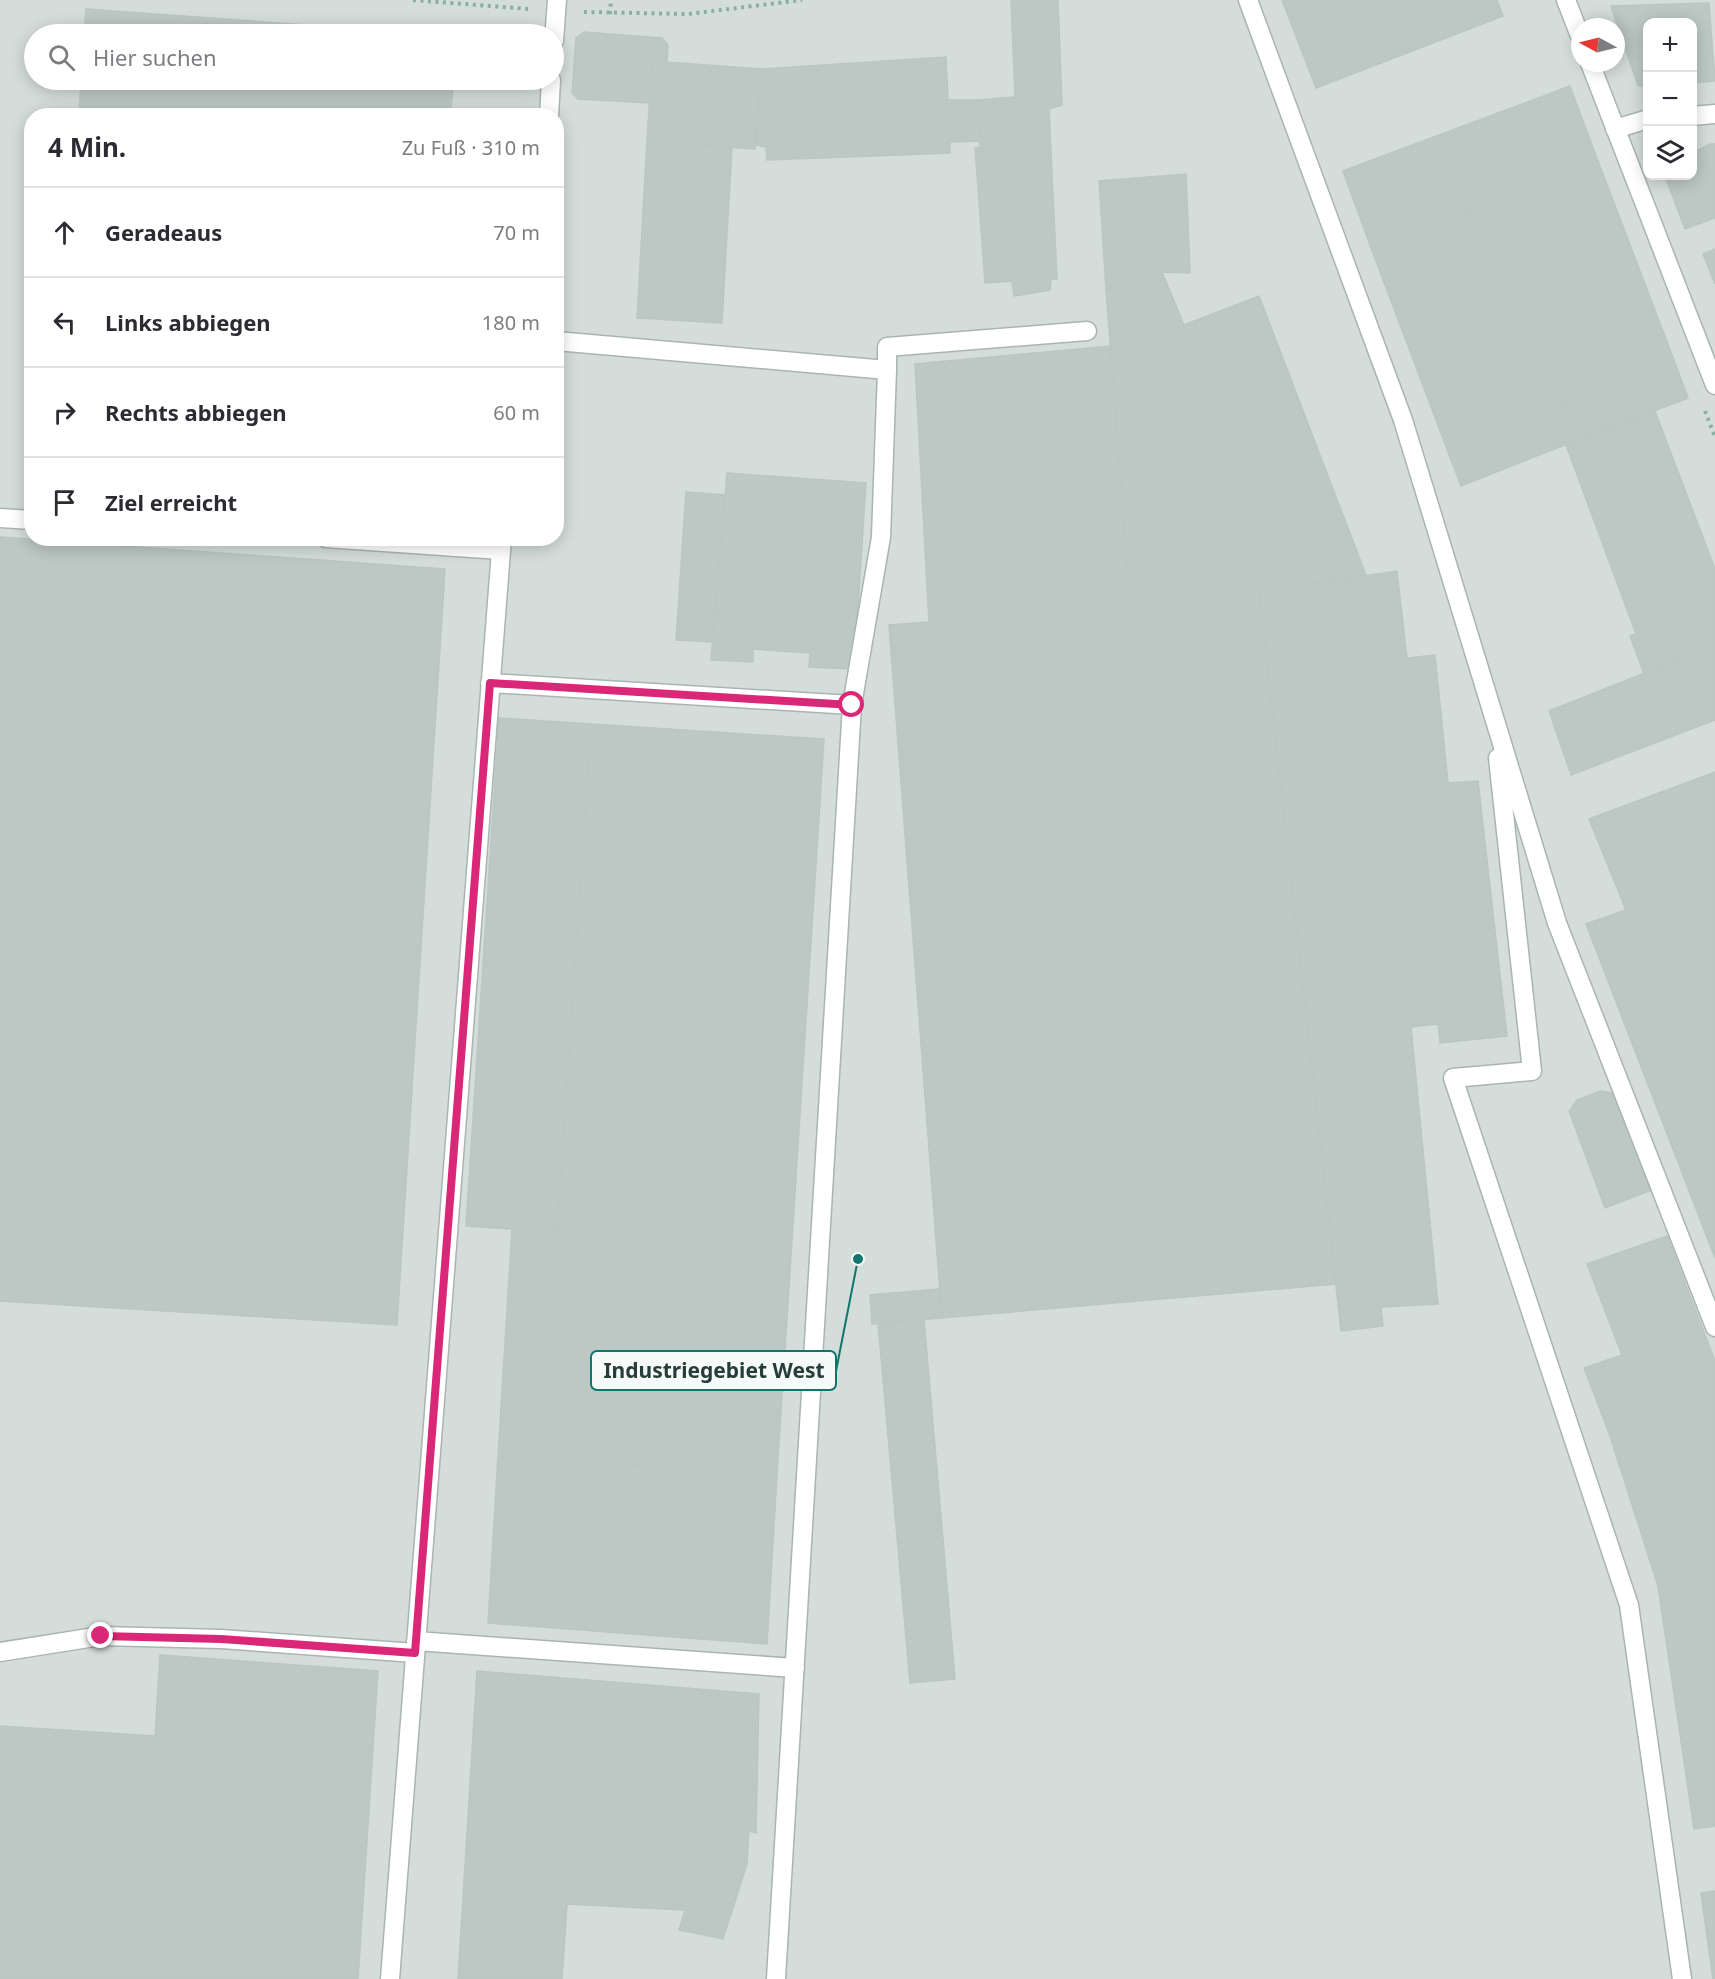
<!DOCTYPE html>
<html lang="de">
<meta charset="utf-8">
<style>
:root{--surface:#fff;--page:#f2f2f3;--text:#2b2b33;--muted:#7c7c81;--line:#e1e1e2}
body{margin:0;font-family:"Noto Sans",sans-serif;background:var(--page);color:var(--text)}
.controls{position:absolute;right:18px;top:18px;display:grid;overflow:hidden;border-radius:12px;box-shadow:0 3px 15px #0003}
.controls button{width:54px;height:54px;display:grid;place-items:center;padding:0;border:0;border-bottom:2px solid var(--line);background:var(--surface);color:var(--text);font:30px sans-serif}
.compass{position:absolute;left:1571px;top:18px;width:54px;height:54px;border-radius:50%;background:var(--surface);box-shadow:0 3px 15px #0003;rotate:277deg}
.stop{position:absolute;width:18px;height:18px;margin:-14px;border:4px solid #db2777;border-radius:50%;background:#fff}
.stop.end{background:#db2777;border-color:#fff;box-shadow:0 2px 6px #0008}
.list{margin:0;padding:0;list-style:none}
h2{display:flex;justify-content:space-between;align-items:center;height:78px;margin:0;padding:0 24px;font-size:26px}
h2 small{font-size:20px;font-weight:400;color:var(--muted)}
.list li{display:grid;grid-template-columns:39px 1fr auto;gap:18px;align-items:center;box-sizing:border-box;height:90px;padding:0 24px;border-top:2px solid var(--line)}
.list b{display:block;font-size:22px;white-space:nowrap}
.list em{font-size:20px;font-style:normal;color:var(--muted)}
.icon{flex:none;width:33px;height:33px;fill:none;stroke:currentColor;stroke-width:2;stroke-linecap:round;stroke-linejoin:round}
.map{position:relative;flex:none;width:1715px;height:1979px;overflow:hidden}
.search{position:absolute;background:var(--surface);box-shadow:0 3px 15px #0003;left:24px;top:24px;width:540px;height:66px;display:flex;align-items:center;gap:15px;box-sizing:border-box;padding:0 21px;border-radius:33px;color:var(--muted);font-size:22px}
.panel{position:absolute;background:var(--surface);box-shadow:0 3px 15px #0003;left:24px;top:108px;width:540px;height:438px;border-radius:24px}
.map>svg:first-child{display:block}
</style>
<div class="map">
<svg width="1715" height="1979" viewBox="0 0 1715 1979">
<rect width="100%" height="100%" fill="#e6edeb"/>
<path fill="#d4ddda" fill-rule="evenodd" d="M0 0H1715V1979H0ZM1648 22H1692V176H1648ZM1580 27H1616V63H1580ZM34 34H554V80H34ZM32 116H556V538H32Z"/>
<path fill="#bcc8c4" stroke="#b9c6c2" stroke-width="1.5" d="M1011 0H1058L1062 105 1049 109 1057 279H1051L1050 290 1014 296 1012 281 985 283 975 148 980 147 977 100 1015 97Z
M1282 0H1497L1503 16 1316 88Z
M1709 3 1715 81 1692 83V22H1648V86H1638L1611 6Z
M86 9 432 34H84Z
M584 32 662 38 668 45 667 62 652 61 649 103 578 99 572 93 576 38Z
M946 57 948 100H977L980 141 950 142V153L767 160 766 147 756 145 761 69Z
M652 61 761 69 755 149 647 141Z
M81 80H454L450 116H79Z
M1570 86 1598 161 1371 248 1343 171Z
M647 141 732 147 722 323 637 318Z
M1710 144H1715V218L1685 229 1665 176H1692V153Z
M1598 161 1674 360 1543 412 1465 212Z
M1186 174 1190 273 1162 272 1106 289 1099 181Z
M1465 212 1557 448 1461 486 1371 248Z
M1715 249V284L1703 254Z
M1162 272 1184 325 1259 296 1366 575 1259 591 1128 578 1106 289Z
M1110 346 1128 578 1259 591 1336 1284 942 1318 889 625 929 622 915 364Z
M1674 360 1688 398 1557 448 1543 412Z
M1655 411 1715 569V645L1644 674 1630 636 1636 634 1566 445Z
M727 473 866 483 857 621 849 669 809 667 810 653 753 649V662L711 660Z
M686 492 725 495 712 642 676 640Z
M0 537 445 569 397 1325 0 1301Z
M1397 571 1407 658 1435 655 1448 783 1478 781 1507 1036 1440 1043 1438 1024 1411 1027 1438 1304 1381 1307 1383 1326 1341 1331 1259 591Z
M1715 645V720L1571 775 1549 711Z
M499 718 591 724 557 1232 466 1226Z
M591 724 824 739 777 1474 498 1456 512 1229 557 1232Z
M1715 772V1258L1586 924 1626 910 1589 819Z
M1600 1091 1613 1093 1618 1098 1651 1190 1605 1208 1569 1111 1577 1100Z
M1667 1236 1715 1361V1826L1694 1829 1658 1586 1609 1433 1584 1368 1622 1355 1587 1264Z
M939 1289 942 1318 872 1324 870 1295Z
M924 1319 955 1679 910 1683 878 1323Z
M498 1456 777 1474 767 1644 488 1623Z
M160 1655 378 1671 358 1979H0V1726L155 1736Z
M477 1671 759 1694 756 1833 749 1831 747 1864 723 1939 679 1930 685 1910 567 1904 562 1979H458Z
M1715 1891V1979H1713L1701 1893Z"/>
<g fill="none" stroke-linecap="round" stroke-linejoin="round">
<g stroke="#a9b5b2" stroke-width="21">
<path id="minor" d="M1248 0 1403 420 1557 923 1715 1327
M1566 0 1580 36
M554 41 557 0
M1590 63 1715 385
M549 116 551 80
M1692 116 1715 114
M1615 129 1648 119
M556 341 887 370 881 537 852 705
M887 370V347L1087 331
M0 518 32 520
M326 538 500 550
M490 683 852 705 776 1979
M1498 758 1532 1071 1453 1078 1629 1605 1682 1979
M416 1641 795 1668
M0 1652 101 1636 221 1639 415 1653
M390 1979 502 538"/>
</g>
<path stroke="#8aada5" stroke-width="4" stroke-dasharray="3 4.5" stroke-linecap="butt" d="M413 0 529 9
M584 12 688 14 802 0
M610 14 611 0
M1705 411 1715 437"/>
<use href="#minor" stroke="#fff" stroke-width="18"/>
</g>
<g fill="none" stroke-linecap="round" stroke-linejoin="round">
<path stroke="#db2777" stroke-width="8" d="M101 1636 221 1639 415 1653 490 683 852 705"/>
</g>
<path fill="none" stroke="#0f766e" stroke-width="2" d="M858 1259L836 1371"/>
<circle fill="#0f766e" stroke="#f6faf8" stroke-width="2" cx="858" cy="1259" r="6"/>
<rect fill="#f6faf8" stroke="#0f766e" stroke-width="2" x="591" y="1351" width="245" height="39" rx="6"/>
<g font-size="21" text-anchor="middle" font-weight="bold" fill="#273d39">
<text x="714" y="1378">Industriegebiet West</text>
</g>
</svg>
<div class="controls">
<button>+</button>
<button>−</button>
<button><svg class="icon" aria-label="layers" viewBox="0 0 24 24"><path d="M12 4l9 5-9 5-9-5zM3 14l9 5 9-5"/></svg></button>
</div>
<svg class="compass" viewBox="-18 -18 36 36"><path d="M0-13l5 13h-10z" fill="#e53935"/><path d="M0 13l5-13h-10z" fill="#7c7c81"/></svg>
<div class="stop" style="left:852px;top:705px"></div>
<div class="stop end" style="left:101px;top:1636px"></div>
<div class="search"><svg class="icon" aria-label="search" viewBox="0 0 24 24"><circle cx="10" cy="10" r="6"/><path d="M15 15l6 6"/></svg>Hier suchen</div>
<section class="panel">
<h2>4 Min.<small>Zu Fuß · 310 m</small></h2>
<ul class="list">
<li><svg class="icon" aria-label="ahead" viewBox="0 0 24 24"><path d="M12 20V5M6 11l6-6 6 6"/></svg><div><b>Geradeaus</b></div><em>70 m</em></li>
<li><svg class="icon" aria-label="left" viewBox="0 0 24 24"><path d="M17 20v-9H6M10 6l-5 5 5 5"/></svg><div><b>Links abbiegen</b></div><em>180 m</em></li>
<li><svg class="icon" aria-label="right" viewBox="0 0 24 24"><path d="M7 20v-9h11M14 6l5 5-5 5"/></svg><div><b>Rechts abbiegen</b></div><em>60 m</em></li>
<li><svg class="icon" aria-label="arrive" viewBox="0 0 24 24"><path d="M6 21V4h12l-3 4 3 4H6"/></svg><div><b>Ziel erreicht</b></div></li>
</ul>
</section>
</div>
